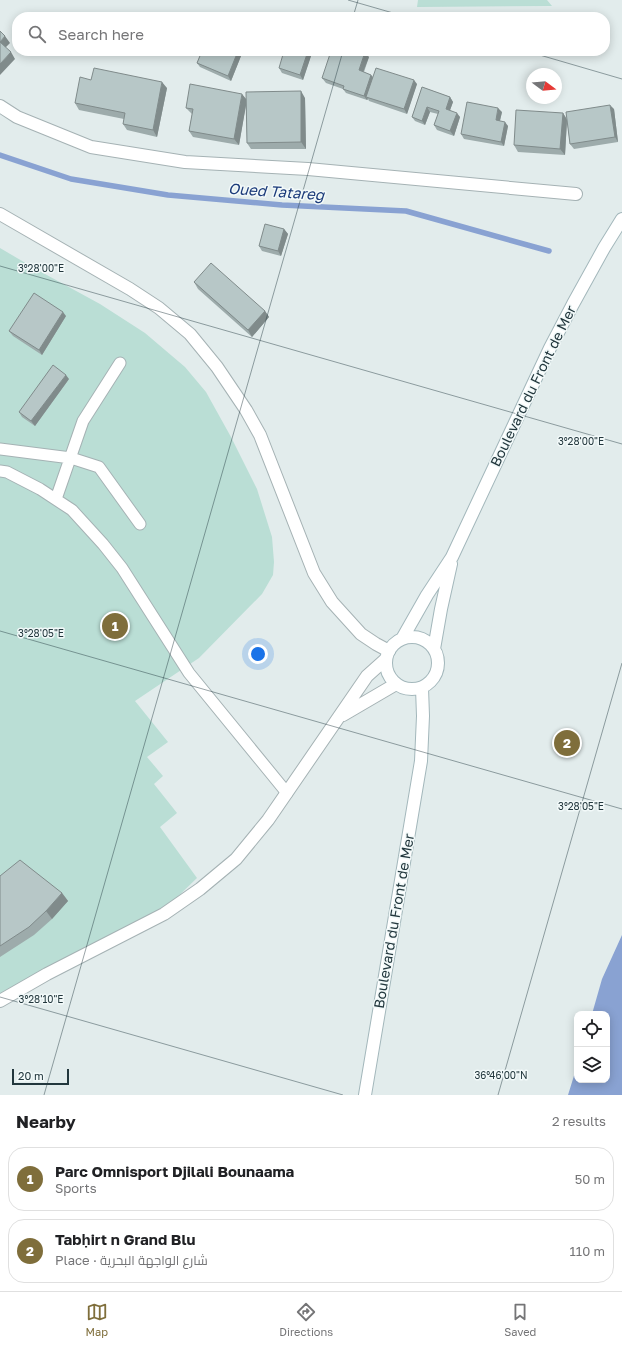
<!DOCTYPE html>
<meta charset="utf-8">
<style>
:root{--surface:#fff;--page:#f2f2f2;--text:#202124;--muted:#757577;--line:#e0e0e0;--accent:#7f6e3b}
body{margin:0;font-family:"Golos Text",Cairo,sans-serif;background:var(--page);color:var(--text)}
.controls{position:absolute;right:12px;bottom:12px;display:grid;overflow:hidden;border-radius:8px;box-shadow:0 2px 10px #0003}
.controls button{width:36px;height:36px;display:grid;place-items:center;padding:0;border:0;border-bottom:1px solid var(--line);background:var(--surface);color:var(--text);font:20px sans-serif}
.compass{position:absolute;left:526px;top:68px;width:36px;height:36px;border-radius:50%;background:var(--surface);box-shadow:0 2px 10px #0003;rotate:106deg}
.scale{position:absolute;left:12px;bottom:10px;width:57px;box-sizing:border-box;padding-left:4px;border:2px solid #22373d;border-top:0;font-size:11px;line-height:14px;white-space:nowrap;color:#22373d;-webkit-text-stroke:3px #f2f9f9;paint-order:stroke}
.you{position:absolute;left:258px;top:654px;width:14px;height:14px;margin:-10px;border:3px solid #fff;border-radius:50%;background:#1a73e8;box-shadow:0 0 0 6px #1a73e833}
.badge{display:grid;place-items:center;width:26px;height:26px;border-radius:50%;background:var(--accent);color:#fff;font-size:13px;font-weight:700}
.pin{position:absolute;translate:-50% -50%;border:2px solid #fff;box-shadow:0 1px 4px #0006}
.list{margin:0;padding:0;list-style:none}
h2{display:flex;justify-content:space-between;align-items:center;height:52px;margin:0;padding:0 16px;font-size:17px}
h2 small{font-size:13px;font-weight:400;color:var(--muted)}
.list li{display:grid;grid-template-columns:26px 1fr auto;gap:12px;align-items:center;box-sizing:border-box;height:64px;margin:0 8px 8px;padding:0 8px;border:1px solid var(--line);border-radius:16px}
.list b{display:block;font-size:15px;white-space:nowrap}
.list p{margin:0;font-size:13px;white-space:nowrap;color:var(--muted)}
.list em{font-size:13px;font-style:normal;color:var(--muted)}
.icon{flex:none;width:22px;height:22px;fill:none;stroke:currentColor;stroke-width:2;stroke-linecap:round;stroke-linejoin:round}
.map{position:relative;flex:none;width:622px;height:1095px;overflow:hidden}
.search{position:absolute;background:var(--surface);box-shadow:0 2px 10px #0003;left:12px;right:12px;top:12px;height:44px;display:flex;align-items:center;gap:10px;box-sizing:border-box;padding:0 14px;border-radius:16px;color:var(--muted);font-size:15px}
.sheet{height:196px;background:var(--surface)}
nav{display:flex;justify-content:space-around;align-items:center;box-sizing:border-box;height:56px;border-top:1px solid var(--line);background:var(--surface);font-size:11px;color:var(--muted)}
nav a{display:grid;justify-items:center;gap:2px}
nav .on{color:var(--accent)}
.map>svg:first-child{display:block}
</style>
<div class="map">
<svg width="622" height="1095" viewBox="0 0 622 1095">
<rect width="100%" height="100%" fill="#e2ecec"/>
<path fill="#baded5" d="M418 0H547L552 6 417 7Z
M0 248 34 268 100 304 145 333 185 367 206 392 231 437 257 489 272 537 274 562 273 575 262 594 199 658 135 701 168 742 147 757 163 776 154 784 177 813 160 827 197 878 167 907 0 996Z"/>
<path fill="#89a2d2" d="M622 935V1095H568L577 1066V1080H607V1014H592L602 979Z"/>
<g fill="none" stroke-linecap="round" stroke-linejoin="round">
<path stroke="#89a2d2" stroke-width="5.5" d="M0 155 71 179 168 195 282 205 406 211 549 251"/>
<g stroke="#a5b2b4" stroke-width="13">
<path id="service" d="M0 449 71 458 99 467 140 524
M0 471 7 472 40 489 72 510 103 544 122 568 189 673 287 793
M56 499 83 421 120 363"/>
</g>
<g stroke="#a5b2b4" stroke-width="14">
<path id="minor" d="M0 106 17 117 91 147 185 162 308 169 576 194"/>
</g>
<g stroke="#a5b2b4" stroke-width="14">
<path id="tertiary" d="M0 214 130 289 159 308 190 334 217 367 246 410 260 435 314 573 332 602 361 634 376 644 389 651
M343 715 396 684
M0 1001 47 974 164 914 200 889 236 859 268 820 367 676 386 659"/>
</g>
<g stroke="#a3b7bb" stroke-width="14">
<path id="secondary" d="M386 663a26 26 0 1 1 52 0a26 26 0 1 1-52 0Z
M402 639 427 595 452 557 550 348 573 304 604 248 622 219
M434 649 441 609 451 564
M365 1095 421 761 423 716 422 688"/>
</g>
<use href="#service" stroke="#fff" stroke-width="11"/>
<use href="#minor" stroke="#fff" stroke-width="12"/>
<use href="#tertiary" stroke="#fff" stroke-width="12"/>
<use href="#secondary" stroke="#fff" stroke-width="12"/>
</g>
<path fill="#9dabab" d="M202 51H243L231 81 200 67 197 63Z
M312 53 303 80 282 73 279 68Z
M369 57 364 72 371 75 373 77 417 84 407 114 369 101 368 99 367 100 346 93 343 89 326 83 322 78Z
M91 80 167 88 157 137 127 130 123 124 124 119 79 110 75 103Z
M422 87 450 97 453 102 450 110 460 117 454 136 437 130 434 125 438 114 430 112 425 125 415 121 412 117Z
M305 98 306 149H251L247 143 246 104 239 145 193 137 189 131 192 114 186 108 246 99Z
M614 109 618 142 574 149 570 144 567 121 565 155 518 152 514 145 563 113 567 119Z
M502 112 500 121 508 126 504 146 464 139 461 134Z
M284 229 288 234 281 256 262 251 259 246Z
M194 282 265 311 269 317 252 337 198 289Z
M66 316 42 355 13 336 9 331Z
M69 379 35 426 22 417 19 412Z
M0 876 62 893 68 901 52 919 34 935 0 957Z"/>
<path fill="#808b8b" d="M5 36 10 43 4 49 0 42Z
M238 51H243L231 81 228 76Z
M308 51H310L312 53 303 80 300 75Z
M11 52 15 59 0 75V64Z
M365 52 369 57 362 75 359 70Z
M371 75 374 79 366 97 368 99 367 100 364 96Z
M414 80 417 84 407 114 404 109Z
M162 82 167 88 157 137 153 130Z
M301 91 305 98 306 149 301 142Z
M242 94 247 100 239 145 234 139Z
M450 97 453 102 449 113 446 109Z
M610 105 614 109 618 142 615 137Z
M427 107 430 112 425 125 422 121Z
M498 108 502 112 499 124 496 120Z
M457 113 460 117 454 136 450 131Z
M563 113 567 120 565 155 560 149Z
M505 122 508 126 504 146 501 142Z
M284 229 288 234 281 256 278 251Z
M265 311 269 317 252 337 248 330Z
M63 312 66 316 42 355 39 350Z
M66 375 69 379 35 426 31 421Z
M62 893 68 901 52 919 46 911Z"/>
<path fill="#b7c7c7" stroke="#808b8b" d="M0 31 5 36 0 42Z
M0 42 11 52 0 64Z
M202 51H238L228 76 197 63Z
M284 51H308L300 75 279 68Z
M331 51H361L365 52 359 70 371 75 364 96 343 89 344 86 322 78Z
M94 68 162 82 153 130 123 124 125 113 75 103 80 77 91 80Z
M376 68 414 80 404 109 366 97Z
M190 84 242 94 234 139 189 131 193 109 186 108Z
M422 87 450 97 446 109 457 113 450 131 434 125 439 111 427 107 422 121 412 117Z
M301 91V142L247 143 246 92Z
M467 102 498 108 496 120 505 122 501 142 461 134Z
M610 105 615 137 570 144 566 112Z
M516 110 563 113 560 149 514 145Z
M265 224 284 229 278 251 259 246Z
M211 263 265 311 248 330 194 282Z
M34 293 63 312 39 350 9 331Z
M53 365 66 375 31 421 19 412Z
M20 860 62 893 46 911 29 927 0 946V876Z"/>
<path fill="none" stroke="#22373d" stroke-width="1" stroke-opacity="0.45" d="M348 0 407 17M353 17 358 0M526 51 622 79M0 266 622 444M0 631 622 809M0 997 343 1095M44 1095 343 51M498 1095 622 663"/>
<g text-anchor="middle" stroke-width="3" stroke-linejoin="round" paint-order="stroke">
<g font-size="14" fill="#22373d" stroke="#f2f9f9">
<text transform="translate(533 386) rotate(-64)" y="5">Boulevard du Front de Mer</text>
<text transform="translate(394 921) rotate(-80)" y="5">Boulevard du Front de Mer</text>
</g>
<g font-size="15" font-style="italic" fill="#1b3b7a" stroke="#f2f9f9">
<text transform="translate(276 192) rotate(4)" y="5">Oued Tatareg</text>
</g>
</g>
<g font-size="10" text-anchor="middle" fill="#22373d" stroke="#f2f9f9" stroke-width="3" stroke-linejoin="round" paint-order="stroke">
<text x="41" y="272">3°28'00"E</text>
<text x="581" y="445">3°28'00"E</text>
<text x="41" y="637">3°28'05"E</text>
<text x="581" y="810">3°28'05"E</text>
<text x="41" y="1003">3°28'10"E</text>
<text x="501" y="1079">36°46'00"N</text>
</g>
</svg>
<div class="controls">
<button><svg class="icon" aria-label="locate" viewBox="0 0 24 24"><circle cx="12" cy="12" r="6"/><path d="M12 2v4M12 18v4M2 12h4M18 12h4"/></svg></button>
<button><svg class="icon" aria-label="layers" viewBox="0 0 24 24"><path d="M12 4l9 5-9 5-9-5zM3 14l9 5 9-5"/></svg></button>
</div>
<svg class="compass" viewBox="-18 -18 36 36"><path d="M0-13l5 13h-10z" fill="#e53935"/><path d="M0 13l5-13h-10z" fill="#757577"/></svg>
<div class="scale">20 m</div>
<div class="you"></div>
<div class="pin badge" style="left:115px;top:626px">1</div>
<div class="pin badge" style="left:567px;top:743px">2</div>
<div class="search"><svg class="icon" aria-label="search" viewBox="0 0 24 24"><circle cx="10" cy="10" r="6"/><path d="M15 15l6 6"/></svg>Search here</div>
</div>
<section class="sheet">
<h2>Nearby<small>2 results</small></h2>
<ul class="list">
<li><span class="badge">1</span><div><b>Parc Omnisport Djilali Bounaama</b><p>Sports</p></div><em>50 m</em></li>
<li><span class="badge">2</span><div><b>Tabḥirt n Grand Blu</b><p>Place · شارع الواجهة البحرية</p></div><em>110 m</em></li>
</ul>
</section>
<nav>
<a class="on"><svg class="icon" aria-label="map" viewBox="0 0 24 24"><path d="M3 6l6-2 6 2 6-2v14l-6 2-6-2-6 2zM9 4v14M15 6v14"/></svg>Map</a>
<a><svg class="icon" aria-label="directions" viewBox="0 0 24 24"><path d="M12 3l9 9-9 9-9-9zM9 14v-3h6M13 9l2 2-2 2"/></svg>Directions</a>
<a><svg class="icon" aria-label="saved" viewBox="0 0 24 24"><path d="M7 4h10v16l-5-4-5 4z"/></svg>Saved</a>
</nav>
